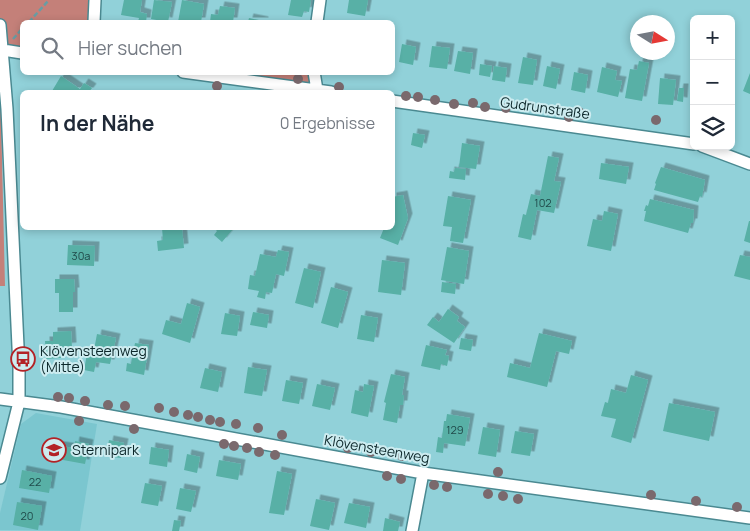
<!DOCTYPE html>
<html lang="de">
<meta charset="utf-8">
<style>
:root{--surface:#fff;--page:#f6f6f7;--text:#1f2937;--muted:#747a83;--line:#e0e1e3}
body{margin:0;font-family:Manrope,sans-serif;background:var(--page);color:var(--text)}
.controls{position:absolute;right:15px;top:15px;display:grid;overflow:hidden;border-radius:8px;box-shadow:0 2px 8px #0003}
.controls button{width:45px;height:45px;display:grid;place-items:center;padding:0;border:0;border-bottom:1px solid var(--line);background:var(--surface);color:var(--text);font:25px sans-serif}
.compass{position:absolute;left:630px;top:15px;width:45px;height:45px;border-radius:50%;background:var(--surface);box-shadow:0 2px 8px #0003;rotate:101deg}
.list{margin:0;padding:0;list-style:none}
h2{display:flex;justify-content:space-between;align-items:center;height:65px;margin:0;padding:0 20px;font-size:21px}
h2 small{font-size:16px;font-weight:400;color:var(--muted)}
.icon{flex:none;width:28px;height:28px;fill:none;stroke:currentColor;stroke-width:2;stroke-linecap:round;stroke-linejoin:round}
.map{position:relative;flex:none;width:750px;height:531px;overflow:hidden}
.search{position:absolute;background:var(--surface);box-shadow:0 2px 8px #0003;left:20px;top:20px;width:375px;height:55px;display:flex;align-items:center;gap:12px;box-sizing:border-box;padding:0 18px;border-radius:8px;color:var(--muted);font-size:19px}
.panel{position:absolute;background:var(--surface);box-shadow:0 2px 8px #0003;left:20px;top:90px;width:375px;height:140px;border-radius:8px}
.map>svg:first-child{display:block}
</style>
<div class="map">
<svg width="750" height="531" viewBox="0 0 750 531">
<defs>
<filter id="shadow"><feDropShadow dx="4.5" dy="-4.5" stdDeviation="0" flood-color="#0004"/></filter>
</defs>
<rect width="100%" height="100%" fill="#91d1d9"/>
<path fill="#7bc6cf" d="M36 413 97 424 80 531 0 530V513L21 424Z"/>
<path fill="#c48079" d="M0 0H95L94 22H22V53L3 50 0 24Z
M183 73H314L317 90Z
M0 74 5 286H0Z"/>
<path fill="#58b0a6" filter="url(#shadow)" d="M124 0H142L140 12 147 14 146 22H138L139 18 121 15Z
M154 0 172 2 168 22 151 19Z
M182 0 204 4 201 22H178Z
M291 0H311L309 12 304 11 302 17 288 15Z
M349 0H368L365 16 347 13Z
M220 6 235 8 233 22H210L211 14 218 15Z
M249 18 264 21V22H248Z
M402 44 416 47 413 65 399 62Z
M432 46 450 48 447 69 429 67Z
M458 51 473 53 470 74 454 71Z
M523 57 537 60 533 85 518 83Z
M639 61 649 63 642 101 625 98 630 69 637 70Z
M480 64 492 66 490 77 479 75Z
M494 66 507 68 505 82 492 80Z
M547 66 560 69 556 89 543 86Z
M602 67 617 71 615 80 622 81 618 97 597 92Z
M574 72 588 75 585 93 571 90Z
M750 73V94L743 91Z
M61 76 80 89 84 83 92 88 89 92H54L52 91Z
M660 78 676 80 673 105 658 104Z
M679 88H684L683 102 677 101Z
M413 133 425 135 422 148 411 145Z
M462 143 480 146 476 169 459 167Z
M548 156 559 158 554 181 561 182 554 213 537 210 531 240 518 237 523 214 526 215 531 194 540 196Z
M601 163 629 167 626 184 599 179Z
M661 167 705 180 702 197 700 196 698 202 654 190 656 184 655 183Z
M455 168 466 169 465 180 449 178 450 171 454 172Z
M403 195 408 218 398 245 380 238 384 228H392V197Z
M448 196 471 200 463 243 450 241 452 227 443 226Z
M650 199 694 210 693 223H691L688 233 644 221 646 211H644L646 205 648 206Z
M604 211 618 214 611 251 587 246 593 219 602 221Z
M749 221H750V243L744 241Z
M162 228H182L184 248 158 251 157 241 163 240Z
M214 228H231L233 229 222 242 214 235 217 231Z
M68 245 95 246 94 266 67 265Z
M447 247 469 251 464 284 441 280Z
M278 250 289 252 284 276 276 274 272 293 266 292 265 299 257 297 259 291 248 289 250 275 255 276 260 254 276 257Z
M740 255 750 257V280L734 276Z
M382 260 405 263 401 295 378 292Z
M304 268 321 272 313 308 295 303Z
M55 279H74L75 292H73V312H59V293H55Z
M442 282 456 284 455 294 441 292Z
M331 287 348 292 338 328 321 323Z
M187 303 200 307 190 343 162 334 166 320 181 324Z
M448 309 459 317 457 321 465 327 454 343 427 325 433 317 439 322Z
M253 312 269 315 267 328 250 325Z
M225 313 240 316 237 336 221 334Z
M361 315 378 318 374 342 357 339Z
M71 331 72 347 60 348 61 358 46 359 45 341H53V332Z
M539 333 572 341 569 354 556 351 547 387 507 377 510 363 530 368Z
M97 334 116 338 110 364 96 362 94 372 84 370 87 354 93 355Z
M461 338 473 340 471 351 459 349Z
M135 343 149 345 144 375 126 371 127 363 131 364Z
M426 345 447 350 445 355 449 356 447 366 441 364 440 370 421 366Z
M248 367 267 370 262 396 244 393Z
M205 368 222 372 218 392 200 388Z
M391 374 405 377 402 395H404L403 405H400L397 423 383 420 386 403 384 402Z
M631 375 648 380 631 443 611 437 616 419 601 416 605 402 608 403 611 389 626 393Z
M286 380 303 383 299 404 282 401Z
M317 384 335 388 330 410 312 406Z
M364 384 374 386 368 417 351 413 355 390 363 392Z
M669 403 715 412 709 441 663 431Z
M447 414 470 418 465 446 444 443 443 453 436 452 438 437 442 438 444 421H446Z
M483 427 500 430 496 457 478 454Z
M515 431 534 434 530 456 511 453Z
M109 440 124 443 121 458 106 456Z
M75 441 89 444 85 464 52 458 54 445 74 448Z
M151 447 169 450 167 467 149 464Z
M187 454 200 457 197 473 184 470Z
M219 460 241 464 238 480 216 476Z
M22 470 52 476 49 493 19 488Z
M277 471 292 474 284 515 269 513Z
M145 483 162 486 158 506 141 503Z
M180 488 196 491 191 512 176 509Z
M316 499 335 503 329 530 310 526Z
M17 502 42 506 38 530 13 525Z
M349 503 370 507 366 528 344 523Z
M385 518 400 522 398 531H383Z
M174 520 181 521 179 531H172Z"/>
<g fill="none" stroke-linecap="round" stroke-linejoin="round">
<g stroke="#4a8991" stroke-width="14">
<path id="minor" d="M94 22 95 0
M317 22 320 0
M0 25 7 109 19 368V402L0 478
M0 48 3 50 22 53
M183 72 331 92
M314 72 317 90
M392 101 694 144
M702 146 750 164
M0 399 61 407 423 473 750 518
M412 531 423 473"/>
</g>
<path stroke="#689da4" stroke-width="2.5" stroke-dasharray="5 2.5" stroke-linecap="butt" d="M29 22 49 0
M13 39 22 29"/>
<use href="#minor" stroke="#fff" stroke-width="11"/>
</g>
<g fill="#7a696d">
<circle cx="298" cy="79" r="5"/>
<circle cx="217" cy="86" r="5"/>
<circle cx="339" cy="87" r="5"/>
<circle cx="406" cy="96" r="5"/>
<circle cx="418" cy="97" r="5"/>
<circle cx="435" cy="100" r="5"/>
<circle cx="473" cy="103" r="5"/>
<circle cx="454" cy="104" r="5"/>
<circle cx="485" cy="107" r="5"/>
<circle cx="506" cy="108" r="5"/>
<circle cx="579" cy="112" r="5"/>
<circle cx="569" cy="117" r="5"/>
<circle cx="656" cy="120" r="5"/>
<circle cx="58" cy="397" r="5"/>
<circle cx="69" cy="398" r="5"/>
<circle cx="85" cy="401" r="5"/>
<circle cx="108" cy="405" r="5"/>
<circle cx="125" cy="406" r="5"/>
<circle cx="159" cy="408" r="5"/>
<circle cx="174" cy="412" r="5"/>
<circle cx="188" cy="415" r="5"/>
<circle cx="198" cy="417" r="5"/>
<circle cx="210" cy="420" r="5"/>
<circle cx="79" cy="421" r="5"/>
<circle cx="220" cy="422" r="5"/>
<circle cx="236" cy="424" r="5"/>
<circle cx="258" cy="428" r="5"/>
<circle cx="134" cy="429" r="5"/>
<circle cx="282" cy="435" r="5"/>
<circle cx="224" cy="444" r="5"/>
<circle cx="234" cy="446" r="5"/>
<circle cx="247" cy="448" r="5"/>
<circle cx="348" cy="448" r="5"/>
<circle cx="259" cy="452" r="5"/>
<circle cx="371" cy="452" r="5"/>
<circle cx="275" cy="455" r="5"/>
<circle cx="402" cy="456" r="5"/>
<circle cx="498" cy="472" r="5"/>
<circle cx="387" cy="476" r="5"/>
<circle cx="401" cy="479" r="5"/>
<circle cx="434" cy="485" r="5"/>
<circle cx="447" cy="487" r="5"/>
<circle cx="488" cy="494" r="5"/>
<circle cx="651" cy="495" r="5"/>
<circle cx="503" cy="496" r="5"/>
<circle cx="518" cy="499" r="5"/>
<circle cx="696" cy="501" r="5"/>
<circle cx="737" cy="507" r="5"/>
</g>
<defs>
<g id="bus-ring" transform="scale(1.25)"><circle r="9.5" fill="#cdecf0" stroke="#b32226" stroke-width="1.5"/><path d="M-5-6H5V4H4V6H2V4H-2V6H-4V4H-5ZM-3.5-4V0h7V-4ZM-3.5 1.2v1.5H-2V1.2ZM2 1.2v1.5H3.5V1.2Z" fill="#b32226"/></g>
<g id="school-ring" transform="scale(1.25)"><circle r="9.5" fill="#cdecf0" stroke="#b32226" stroke-width="1.5"/><path d="M0-5L7-2L0 1L-7-2ZM-4 1L0 2.5L4 1V4Q0 6-4 4Z" fill="#b32226"/></g>
</defs>
<g fill-rule="evenodd">
<use href="#bus-ring" x="23" y="359"/>
<use href="#school-ring" x="54" y="450"/>
</g>
<g text-anchor="middle" stroke-width="4" stroke-linejoin="round" paint-order="stroke">
<g font-size="11" fill="#1f4949">
<text x="543" y="207">102</text>
<text x="81" y="260">30a</text>
<text x="455" y="434">129</text>
<text x="35" y="486">22</text>
<text x="27" y="520">20</text>
</g>
<g font-size="14" fill="#0c272a" stroke="#cdecf0">
<text transform="translate(545 108) rotate(8)" y="5">Gudrunstraße</text>
<text transform="translate(377 449) rotate(10)" y="5">Klövensteenweg</text>
</g>
<g font-size="14" fill="#0c272a" stroke="#cdecf0" text-anchor="start">
<text x="40" y="356">Klövensteenweg<tspan x="40" dy="16">(Mitte)</tspan></text>
<text x="72" y="455">Sternipark</text>
</g>
</g>
</svg>
<div class="controls">
<button>+</button>
<button>−</button>
<button><svg class="icon" aria-label="layers" viewBox="0 0 24 24"><path d="M12 4l9 5-9 5-9-5zM3 14l9 5 9-5"/></svg></button>
</div>
<svg class="compass" viewBox="-18 -18 36 36"><path d="M0-13l5 13h-10z" fill="#e53935"/><path d="M0 13l5-13h-10z" fill="#747a83"/></svg>
<div class="search"><svg class="icon" aria-label="search" viewBox="0 0 24 24"><circle cx="10" cy="10" r="6"/><path d="M15 15l6 6"/></svg>Hier suchen</div>
<section class="panel">
<h2>In der Nähe<small>0 Ergebnisse</small></h2>
<ul class="list">
</ul>
</section>
</div>
